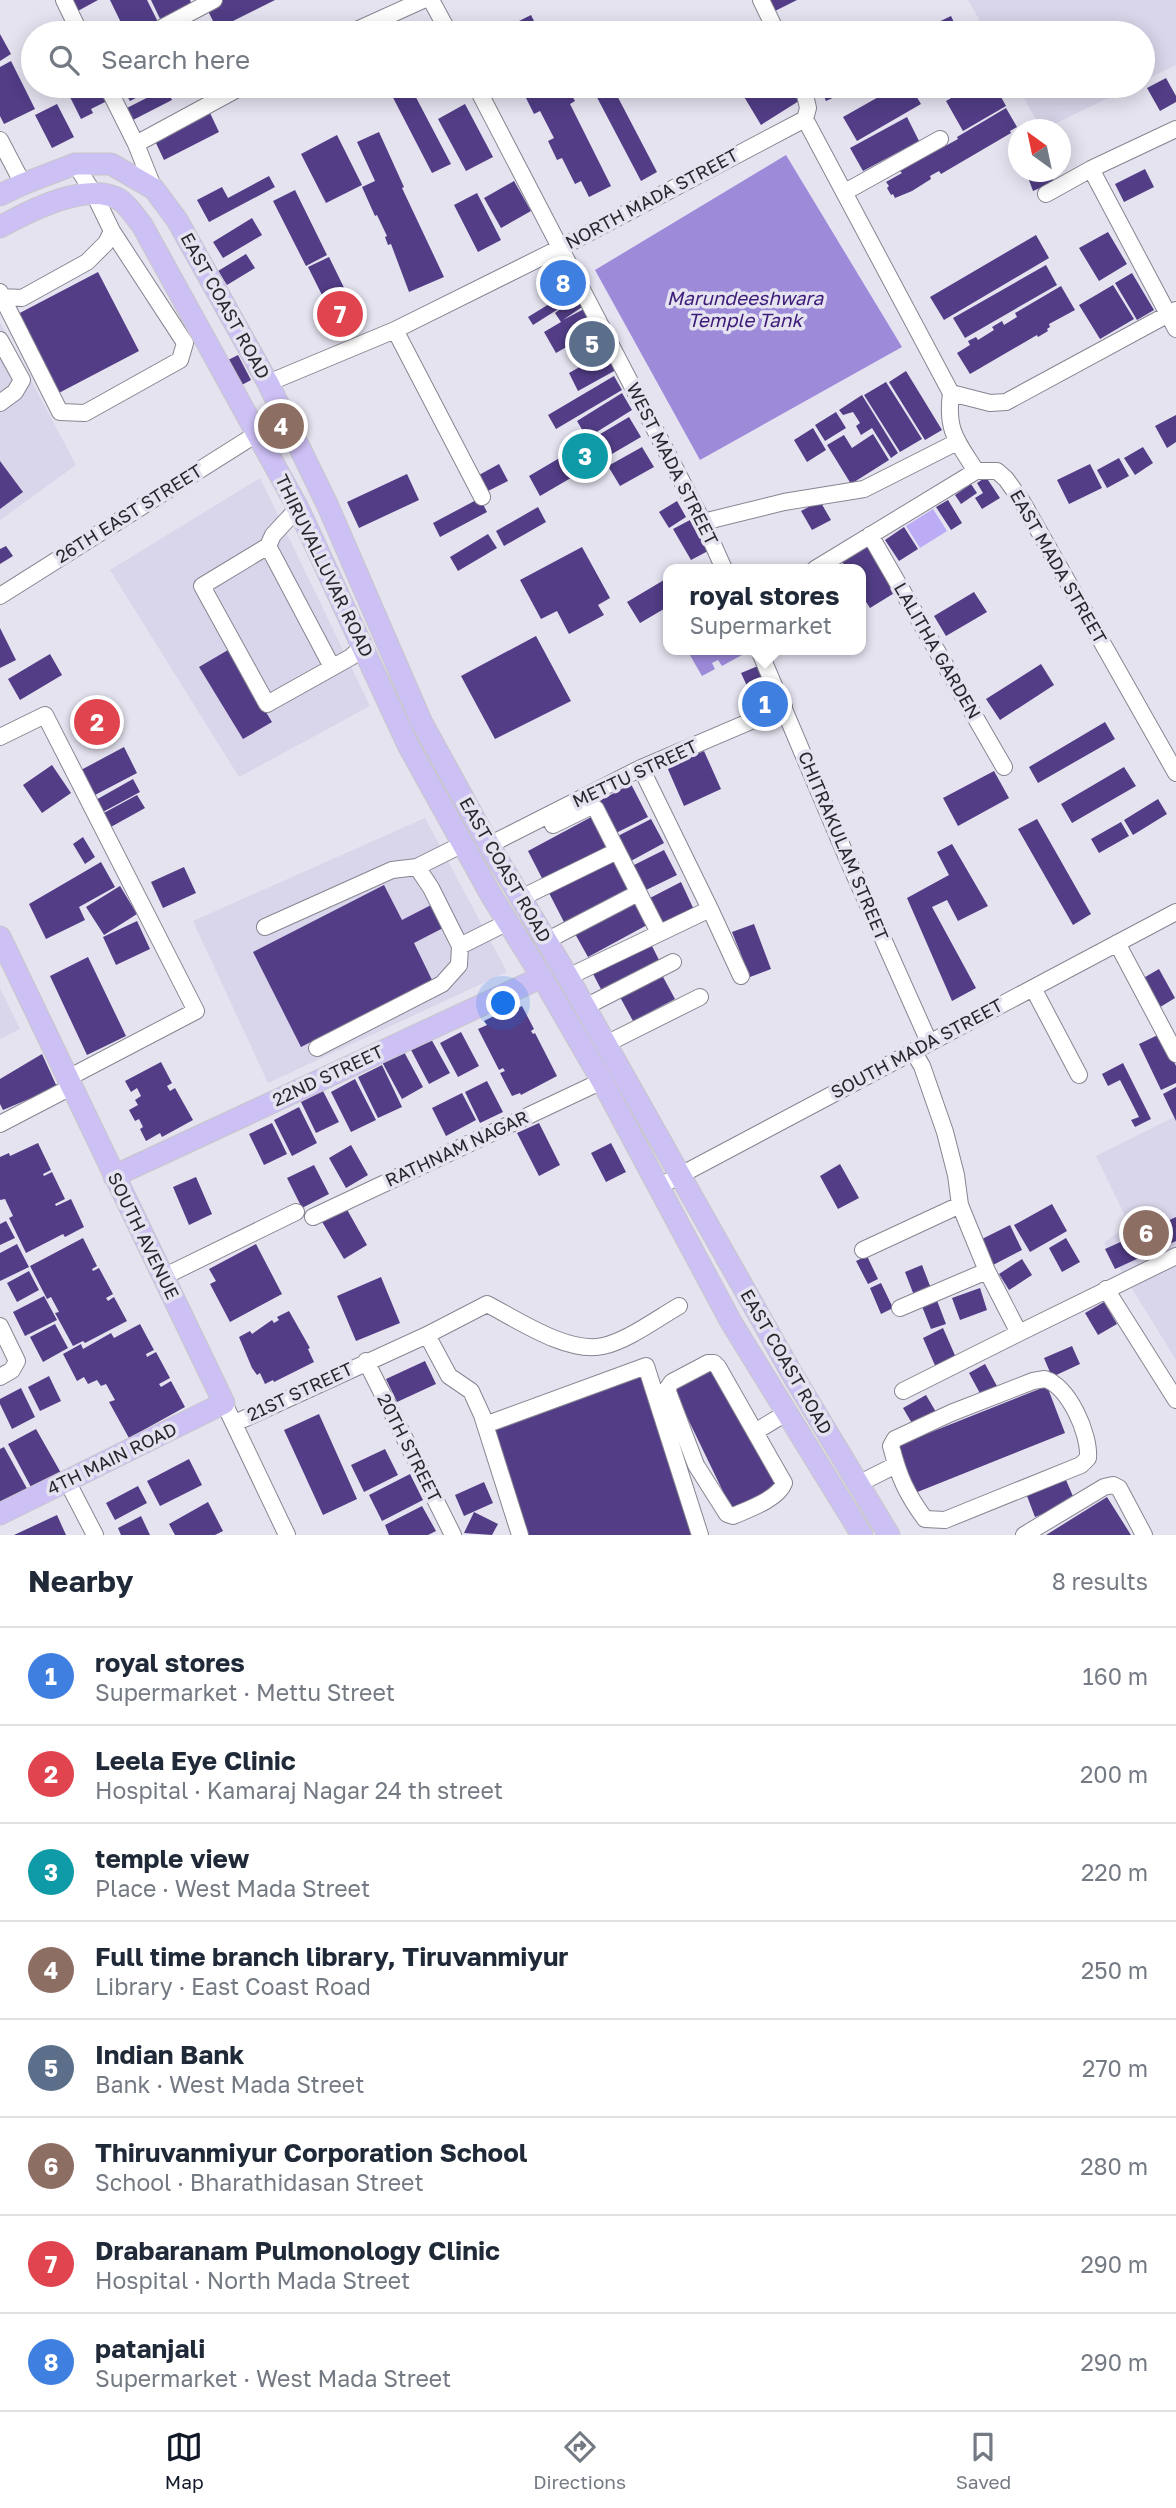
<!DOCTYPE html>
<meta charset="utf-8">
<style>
:root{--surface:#fff;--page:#f2f2f3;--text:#1f2937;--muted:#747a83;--line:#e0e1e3;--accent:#111827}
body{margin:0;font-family:"Golos Text",sans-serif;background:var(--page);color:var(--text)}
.compass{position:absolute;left:1008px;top:119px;width:63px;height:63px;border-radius:50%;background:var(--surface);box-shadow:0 4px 18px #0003;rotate:327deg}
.you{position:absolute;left:504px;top:1004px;width:24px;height:24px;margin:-18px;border:5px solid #fff;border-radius:50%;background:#1a73e8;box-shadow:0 0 0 10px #1a73e833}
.badge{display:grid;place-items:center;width:46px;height:46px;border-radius:50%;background:var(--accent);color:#fff;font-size:23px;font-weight:700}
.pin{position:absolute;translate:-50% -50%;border:4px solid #fff;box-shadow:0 2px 7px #0006}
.popup{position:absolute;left:663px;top:564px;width:203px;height:91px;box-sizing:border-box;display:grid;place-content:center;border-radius:14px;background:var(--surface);filter:drop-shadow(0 2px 5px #0005);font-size:23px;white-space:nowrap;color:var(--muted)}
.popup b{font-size:26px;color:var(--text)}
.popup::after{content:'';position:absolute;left:50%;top:100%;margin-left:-14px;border:14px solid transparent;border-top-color:var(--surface)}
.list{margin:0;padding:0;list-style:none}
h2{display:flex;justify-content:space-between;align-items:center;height:91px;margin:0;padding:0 28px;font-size:30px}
h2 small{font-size:23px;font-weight:400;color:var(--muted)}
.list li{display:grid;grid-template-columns:46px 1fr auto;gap:21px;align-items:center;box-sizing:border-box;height:98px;padding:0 28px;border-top:2px solid var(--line)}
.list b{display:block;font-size:26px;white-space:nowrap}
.list p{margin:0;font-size:23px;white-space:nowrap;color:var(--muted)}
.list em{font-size:23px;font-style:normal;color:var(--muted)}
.icon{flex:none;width:38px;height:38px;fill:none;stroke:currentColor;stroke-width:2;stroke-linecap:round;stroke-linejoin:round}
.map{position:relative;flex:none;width:1176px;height:1535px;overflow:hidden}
.search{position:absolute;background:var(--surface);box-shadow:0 4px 18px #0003;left:21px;right:21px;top:21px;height:77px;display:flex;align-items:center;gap:18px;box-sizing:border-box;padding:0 24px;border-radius:38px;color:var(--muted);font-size:26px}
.sheet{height:875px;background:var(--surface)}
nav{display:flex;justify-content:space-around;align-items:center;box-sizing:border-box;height:98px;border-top:2px solid var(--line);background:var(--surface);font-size:19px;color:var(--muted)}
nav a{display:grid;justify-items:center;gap:4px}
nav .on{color:var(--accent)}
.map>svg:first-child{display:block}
</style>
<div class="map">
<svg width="1176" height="1535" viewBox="0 0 1176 1535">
<rect width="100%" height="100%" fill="#e5e3f0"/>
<path fill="#d9d5ea" d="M968 0H1176V65L1143 81V33H987Z
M1017 86H1133L1042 130Z
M0 322 76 465 0 520Z
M260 478 370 706 239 777 110 570Z
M425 818 507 972 268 1083 193 921Z
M0 988 20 1029 0 1039Z
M1176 1116V1360L1104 1243 1129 1224 1096 1156Z"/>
<path fill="#bcacf6" d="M933 509 947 531 920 548 906 526Z"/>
<path fill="#9d8bda" d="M786 155 902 347 700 460 595 270Z
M687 650H739L742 655 722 666 718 660 712 663 715 669 702 676Z"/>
<path fill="#523d86" d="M69 0H98L76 12Z
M110 0H147L159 24 141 33H126Z
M151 0H190L193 7 162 23Z
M219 0H275L217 29 206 7Z
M767 0H797L773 12Z
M531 15 540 33H500L499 31Z
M951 16 959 33H931L928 27Z
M118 23 123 33H99Z
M0 34 11 54 0 61Z
M33 51V70L32 71 23 56Z
M11 61 35 109 4 124 0 116V67Z
M1166 78 1176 96V102L1160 111 1147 88Z
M77 86H99L107 101 91 109 93 113 81 119 67 91Z
M129 86H159L130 101 123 89Z
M196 86H229L204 100Z
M387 86H410L451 164 432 173Z
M527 86H567L575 101 570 104 611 186 589 197 581 181 575 184 562 158 557 160 548 141 554 138 540 111 534 114 526 98 532 95Z
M591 86H612L657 172 641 181Z
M649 86H671L655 95Z
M757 86H794L802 99 761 125 743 95Z
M819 86H859L826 101Z
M898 86H910L921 104 857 141 843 117Z
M929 86H952L935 95Z
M972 86H995L1006 106 963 131 946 101Z
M166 88 172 100 131 121 125 109Z
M57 104 74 137 52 148 35 115Z
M465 104 493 157 466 171 438 119Z
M1006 108 1017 127 1010 131 1011 133 941 174 939 171 930 176 931 179 912 191 895 198 893 194 891 195 887 188 889 186 886 182 902 173 900 171 958 139 957 137Z
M210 113 219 132 164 160 155 141Z
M907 117 919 141 863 171 850 148Z
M379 132 404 187 402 188 444 277 409 292 391 244 388 245 385 237 387 236 377 215 375 216 362 187 375 181 357 142Z
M337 135 362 185 326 203 301 154Z
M1145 169 1154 187 1124 202 1115 184Z
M1026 172H1049L1054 182 1033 191Z
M269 176 275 187 209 222 197 200 222 187 228 198Z
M514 181 531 211 501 228 484 198Z
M295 190 327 255 306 266 273 201Z
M477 193 501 240 478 252 454 205Z
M252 218 262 235 223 258 213 242Z
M1108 232 1127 264 1099 281 1079 248Z
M1036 235 1049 258 944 320 930 297Z
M246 254 255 268 227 285 218 271Z
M329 257 353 306 356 304 362 315 338 327 308 267Z
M553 259 571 289 564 293 555 277 552 279 543 265Z
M1046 265 1057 285 965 338 953 318Z
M98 272 139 351 55 395 14 316Z
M1132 273 1154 310 1137 320 1115 283Z
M1113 285 1134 319 1100 339 1079 305Z
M1061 286 1075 310 1049 324 1050 327 1047 329 1048 331 1038 337 1037 335 970 374 957 353 970 345 968 341 976 337 978 340 994 330 992 327 1002 321 1004 325 1017 317 1015 313Z
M572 290 582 307 563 320 584 309 596 330 556 353 544 332 561 322 555 313 571 301 533 325 528 317Z
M598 332 605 345 586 356 579 343Z
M606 352 616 370 578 391 569 373Z
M238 355 251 380 238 387 224 362Z
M906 371 942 430 925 440 889 382Z
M614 376 622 390 556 429 548 415Z
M886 382 922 439 900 452 864 395Z
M622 393 632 410 587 438 577 421Z
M862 395 898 453 891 458 872 428 861 435 856 426 860 423 853 412 843 415 839 410Z
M836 412 846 428 825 441 815 425Z
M1176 415V442L1167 448 1155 426Z
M629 417 641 437 540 496 529 476Z
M813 428 826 450 807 462 794 440Z
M873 434 889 460 851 484 827 445 844 435 852 448Z
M642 447 654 467 620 486 608 466Z
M1143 447 1153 463 1135 475 1124 458Z
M1119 458 1129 476 1107 488 1097 470Z
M0 461 23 492 0 509Z
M499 464 508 481 488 491 479 475Z
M1090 464 1102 488 1069 504 1057 480Z
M407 474 419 500 359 528 347 502Z
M986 477 1000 498 982 509 975 498 983 493 977 483Z
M971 484 977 493 961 504 955 495Z
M480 498 487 512 440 537 433 523Z
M948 500 962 523 951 530 936 507Z
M677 501 686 517 669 528 659 512Z
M820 501 831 520 812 530 801 511Z
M538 507 546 522 504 546 496 531Z
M690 520 708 551 691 560 673 529Z
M904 527 918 549 899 561 885 540Z
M488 534 497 548 458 571 450 557Z
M6 546 13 556 0 564V549Z
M869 546 896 592 870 608 861 594V569H847L842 562Z
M582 547 610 598 598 605 604 615 569 634 557 611 541 619 520 580Z
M669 577V606L640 623 627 602Z
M974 592 987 612 946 636 934 616Z
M0 628 16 660 0 668Z
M536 636 571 701 495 739 461 676Z
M228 650 272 722 243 739 199 667Z
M50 654 62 675 20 700 8 679Z
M1041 664 1054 685 1000 720 986 699Z
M758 666 770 692 753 699 741 673Z
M767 696 773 706 763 712 757 701Z
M111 702 124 724 86 745 73 723Z
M1105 722 1115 739 1038 783 1029 767Z
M124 747 137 773 95 795 81 770Z
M704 751 721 789 684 806 667 767Z
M52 765 71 793 42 813 23 785Z
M1124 767 1136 786 1072 823 1061 804Z
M994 771 1009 798 958 826 943 798Z
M133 779 140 792 101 813 94 801Z
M631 784 648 817 616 833 599 801Z
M137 795 145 808 109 828 102 814Z
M1158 799 1167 814 1133 835 1124 820Z
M595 815 613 847 545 884 528 851Z
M651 819 664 843 629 862 616 837Z
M1037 819 1091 914 1073 925 1018 829Z
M1121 822 1129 836 1099 853 1091 839Z
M83 837 95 857 85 864 73 844Z
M952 844 988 906 958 921 947 900 932 907 976 988 952 1001 907 898 949 875 937 852Z
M664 850 677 875 642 892 630 867Z
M613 858 630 891 565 924 548 891Z
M101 862 115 887 79 907 85 920 46 939 29 904Z
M184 867 196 893 163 908 151 882Z
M681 882 695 912 663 928 648 899Z
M384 885 402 920 433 904 445 927 414 943 432 980 301 1047 253 952Z
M120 886 137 914 104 935 86 907Z
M633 900 647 925 588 957 574 932Z
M137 921 150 949 116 965 103 937Z
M754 924 771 969 750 977 732 932Z
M649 940 661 964 603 993 591 970Z
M88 957 126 1036 87 1055 50 976Z
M1159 969 1175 998 1157 1009 1140 980Z
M662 975 675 999 633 1021 620 997Z
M516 1005 518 1008 522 1006 534 1029 531 1031 533 1034 535 1033 557 1076 521 1095 520 1093 512 1096 500 1073 505 1071 503 1068 499 1070 478 1029 487 1025 484 1021 496 1015 497 1017Z
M461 1032 479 1066 458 1077 440 1043Z
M1160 1034 1176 1066V1083L1161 1090 1139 1044Z
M430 1037 450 1073 429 1084 410 1048Z
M403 1050 423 1087 402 1099 382 1062Z
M42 1054 57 1087 3 1110 0 1104V1079Z
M161 1062 172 1083 167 1086 170 1091 175 1088 193 1120 162 1137 160 1133 146 1141 140 1129 143 1127 139 1119 135 1121 129 1110 138 1105 135 1100 141 1096 137 1088 131 1092 125 1081Z
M1123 1063 1151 1119 1135 1127 1131 1120 1139 1117 1120 1080 1108 1086 1102 1074Z
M382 1065 402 1107 378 1118 358 1077Z
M355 1079 376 1120 351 1132 331 1092Z
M487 1081 503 1112 480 1123 465 1092Z
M1176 1087V1121L1163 1094Z
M323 1091 339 1122 316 1133 301 1102Z
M462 1093 476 1120 446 1136 432 1108Z
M299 1107 317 1143 292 1156 274 1120Z
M272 1123 287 1154 264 1165 249 1134Z
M539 1123 560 1165 539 1176 517 1133Z
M38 1143 51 1170 43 1174 44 1176 52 1172 65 1199 55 1204 56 1206 71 1199 84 1227 65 1237 63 1234 26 1253 9 1218 13 1216 5 1199 0 1200V1157L9 1153 10 1156Z
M611 1143 626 1172 606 1182 591 1153Z
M351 1145 368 1175 346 1188 329 1158Z
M840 1164 859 1198 838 1209 820 1176Z
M314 1165 329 1194 302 1208 287 1178Z
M196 1177 212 1214 189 1225 173 1187Z
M1052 1204 1067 1231 1030 1252 1014 1225Z
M345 1206 367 1245 344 1259 321 1220Z
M1176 1217V1241L1115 1269 1105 1249Z
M6 1221 15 1238 0 1245V1224Z
M1010 1225 1022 1250 993 1265 980 1240Z
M83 1238 97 1266 92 1269 93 1271 99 1268 113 1294 106 1298 108 1301 114 1297 127 1321 85 1343 83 1341 73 1346 55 1313 59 1312 51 1297 47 1299 30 1266Z
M1066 1238 1080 1262 1062 1272 1049 1248Z
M17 1244 29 1267 0 1281V1253Z
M256 1244 282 1294 230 1322 210 1284 216 1281 209 1269Z
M867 1256 878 1279 868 1284 856 1261Z
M1022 1259 1032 1275 1009 1290 999 1274Z
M922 1265 932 1291 915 1298 905 1272Z
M29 1271 39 1290 17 1302 7 1283Z
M381 1277 400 1323 356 1341 337 1296Z
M881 1283 893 1308 881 1314 870 1288Z
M980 1288 987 1310 960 1320 952 1298Z
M44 1296 57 1320 25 1336 13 1312Z
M936 1298 946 1324 931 1329 921 1304Z
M1104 1302 1117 1324 1098 1335 1085 1313Z
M289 1311 310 1348 308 1349 314 1362 274 1382 273 1380 265 1384 260 1373 257 1375 252 1368 239 1337 250 1331 252 1334 272 1320 274 1323 279 1320 277 1317Z
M55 1324 68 1348 43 1362 30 1337Z
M140 1324 154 1350 146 1354 147 1357 156 1352 170 1378 159 1384 161 1387 171 1381 185 1407 129 1438 109 1402 115 1400 106 1384 101 1386 97 1380 88 1384 84 1377 77 1381 63 1354 81 1344 83 1349 111 1333 114 1338Z
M943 1328 957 1360 937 1370 923 1338Z
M1072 1346 1080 1364 1052 1377 1044 1358Z
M425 1361 436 1384 397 1402 386 1379Z
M985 1364 998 1388 982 1397 969 1373Z
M713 1367 778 1486 732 1510 672 1386Z
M642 1371 671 1471 694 1535H525L491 1429Z
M49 1376 61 1401 40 1411 28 1387Z
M1047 1386 1065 1433 915 1493 896 1446Z
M21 1388 35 1417 12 1429 0 1404V1399Z
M926 1395 936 1412 913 1425 903 1408Z
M319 1414 357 1499 323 1515 284 1430Z
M36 1429 61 1473 32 1489 8 1444Z
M4 1447 30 1494 0 1510V1449Z
M385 1449 398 1475 364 1492 351 1465Z
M189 1459 202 1485 160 1506 147 1481Z
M410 1474 423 1500 382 1521 369 1495Z
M1066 1480 1075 1501 1035 1517 1027 1496Z
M484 1482 493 1503 464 1516 455 1495Z
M138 1486 147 1503 115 1520 106 1503Z
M1107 1497 1131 1535H1046Z
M208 1502 223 1531 215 1535H175L169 1524Z
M422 1506 436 1531 428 1535H389L385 1525Z
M474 1512 498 1524 492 1535 464 1533Z
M57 1515 66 1535H14Z
M141 1516 150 1535H121L118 1528Z"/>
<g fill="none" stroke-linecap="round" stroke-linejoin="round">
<g stroke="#878591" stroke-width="18">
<path id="minor" d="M64 0 80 33
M431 0 449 33
M761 0 777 33
M152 33 214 0
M350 33 423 0
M107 86 136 144 154 189
M476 86 703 522 724 569
M803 86 808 108 805 119
M805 119 951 393C946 431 957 441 976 471H997L1006 479 1023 503 1176 773
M0 140 23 184
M136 144 243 86
M1091 169 1176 329
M845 192 940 139
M1046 194 1091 169 1176 129
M0 292 2 297 22 298 87 262 106 243 112 231 93 192 75 164
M2 297 60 412 85 413 180 360 185 343 112 231
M395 330 482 497
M0 340 22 380 15 392 0 403
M268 383 395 330 560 248 805 119
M951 393 990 403 1006 402 1176 310
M298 508 273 535 268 546 202 586 267 704 351 657 363 646
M703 522 784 502 864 489 957 442
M870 535 1004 767
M268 546 332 667
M815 569 976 471
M0 596 258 433
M759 650 847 858 929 1042
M0 737 45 715 196 1011 68 1078
M641 768 710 909 741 976
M553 825 592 806 596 809 659 933
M489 845 641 768 784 707
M417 867 463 844
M521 898 617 851
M265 927 392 870 417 867 431 888 460 946 459 965 442 984 317 1048
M546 941 638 893
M1117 943 1176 1054
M460 946 508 922
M568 977 710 909
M1033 988 1079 1075
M585 1007 673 962
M606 1044 700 997
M913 1051 922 1066 945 1132 956 1175 960 1205 987 1271 1019 1333 1176 1256
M0 1124 71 1087
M658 1187 1176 912
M313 1217 602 1081
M863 1250 960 1205
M163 1277 296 1212
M1106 1289 1176 1400
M900 1308 987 1271
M0 1326 17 1361 12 1370 0 1377
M427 1335 449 1376 471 1391 482 1415 520 1535
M366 1361 453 1535
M708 1363H714L718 1367 784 1483C778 1499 749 1509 733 1516L727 1514 696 1465 667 1389 672 1382Z
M1045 1379C1069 1387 1090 1434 1088 1458L1081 1465 945 1520 925 1519C906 1493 899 1477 891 1446L895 1439 951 1413 1033 1381Z
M903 1391 1019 1333
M224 1403 287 1535
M235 1423 427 1335 487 1304C518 1320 568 1354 603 1346 627 1341 658 1318 679 1306
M485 1425 646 1366 700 1535
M755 1432 786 1413
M67 1481 95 1535
M858 1484 896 1465
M1024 1535 1104 1487 1113 1485 1119 1488 1144 1535"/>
</g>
<g stroke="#c7c7c8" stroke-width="23">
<path id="major" d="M0 195 23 184 75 164H111L154 189 177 220 268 383 327 504 422 723 489 845 568 977 795 1379 889 1535
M0 227C29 211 88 180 120 200 128 205 136 218 142 225L298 508 408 745 491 895 542 977 602 1081 731 1322 862 1535
M0 937 224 1403 0 1514
M114 1176 542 977"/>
</g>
<use href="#minor" stroke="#fff" stroke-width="16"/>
<use href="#major" stroke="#cdc0f5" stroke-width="21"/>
</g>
<g text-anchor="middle" stroke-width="7" stroke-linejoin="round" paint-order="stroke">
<g font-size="18" fill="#28272c" stroke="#e5e3f0">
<text transform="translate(652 199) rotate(-28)" y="6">NORTH MADA STREET</text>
<text transform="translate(225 306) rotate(61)" y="6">EAST COAST ROAD</text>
<text transform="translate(672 464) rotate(63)" y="6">WEST MADA STREET</text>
<text transform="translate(129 514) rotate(-32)" y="6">26TH EAST STREET</text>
<text transform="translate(324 566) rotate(64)" y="6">THIRUVALLUVAR ROAD</text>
<text transform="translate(1058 567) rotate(60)" y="6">EAST MADA STREET</text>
<text transform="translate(937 651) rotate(60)" y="6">LALITHA GARDEN</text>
<text transform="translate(635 774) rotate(-25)" y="6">METTU STREET</text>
<text transform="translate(843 846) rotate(67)" y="6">CHITRAKULAM STREET</text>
<text transform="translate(505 870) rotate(60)" y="6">EAST COAST ROAD</text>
<text transform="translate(917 1049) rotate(-28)" y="6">SOUTH MADA STREET</text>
<text transform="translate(328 1076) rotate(-25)" y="6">22ND STREET</text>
<text transform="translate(457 1149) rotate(-25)" y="6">RATHNAM NAGAR</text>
<text transform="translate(143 1236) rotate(64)" y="6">SOUTH AVENUE</text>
<text transform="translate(786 1362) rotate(60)" y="6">EAST COAST ROAD</text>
<text transform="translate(300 1392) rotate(-25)" y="6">21ST STREET</text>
<text transform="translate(409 1448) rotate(63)" y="6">20TH STREET</text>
<text transform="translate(112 1459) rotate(-26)" y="6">4TH MAIN ROAD</text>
</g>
<g font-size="19" font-style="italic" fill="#3d1b78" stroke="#e5e3f0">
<text x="745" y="305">Marundeeshwara<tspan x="745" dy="22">Temple Tank</tspan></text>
</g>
</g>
</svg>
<svg class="compass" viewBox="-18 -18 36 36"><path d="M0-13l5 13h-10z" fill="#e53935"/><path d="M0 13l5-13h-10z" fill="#747a83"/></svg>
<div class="you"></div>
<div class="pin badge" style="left:765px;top:704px;background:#3f7fe0">1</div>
<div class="popup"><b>royal stores</b>Supermarket</div>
<div class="pin badge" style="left:97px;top:722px;background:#e0444e">2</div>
<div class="pin badge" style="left:585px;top:456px;background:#0f9aa8">3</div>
<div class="pin badge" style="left:281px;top:426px;background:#8d6e63">4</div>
<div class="pin badge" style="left:592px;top:344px;background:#5c6f8a">5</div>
<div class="pin badge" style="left:1146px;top:1233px;background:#8d6e63">6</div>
<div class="pin badge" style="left:340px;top:314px;background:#e0444e">7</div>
<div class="pin badge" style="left:563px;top:283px;background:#3f7fe0">8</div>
<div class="search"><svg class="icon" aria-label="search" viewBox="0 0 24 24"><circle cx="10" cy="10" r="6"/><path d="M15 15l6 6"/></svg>Search here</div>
</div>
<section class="sheet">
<h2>Nearby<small>8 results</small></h2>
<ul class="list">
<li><span class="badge" style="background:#3f7fe0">1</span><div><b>royal stores</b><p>Supermarket · Mettu Street</p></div><em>160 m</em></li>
<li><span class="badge" style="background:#e0444e">2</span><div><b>Leela Eye Clinic</b><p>Hospital · Kamaraj Nagar 24 th street</p></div><em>200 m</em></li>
<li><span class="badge" style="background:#0f9aa8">3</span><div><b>temple view</b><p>Place · West Mada Street</p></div><em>220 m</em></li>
<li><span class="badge" style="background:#8d6e63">4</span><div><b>Full time branch library, Tiruvanmiyur</b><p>Library · East Coast Road</p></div><em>250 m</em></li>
<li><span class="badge" style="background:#5c6f8a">5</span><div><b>Indian Bank</b><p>Bank · West Mada Street</p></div><em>270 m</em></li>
<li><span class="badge" style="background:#8d6e63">6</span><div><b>Thiruvanmiyur Corporation School</b><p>School · Bharathidasan Street</p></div><em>280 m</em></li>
<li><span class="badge" style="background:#e0444e">7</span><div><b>Drabaranam Pulmonology Clinic</b><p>Hospital · North Mada Street</p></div><em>290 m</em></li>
<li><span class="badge" style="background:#3f7fe0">8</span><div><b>patanjali</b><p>Supermarket · West Mada Street</p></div><em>290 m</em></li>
</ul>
</section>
<nav>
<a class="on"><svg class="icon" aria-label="map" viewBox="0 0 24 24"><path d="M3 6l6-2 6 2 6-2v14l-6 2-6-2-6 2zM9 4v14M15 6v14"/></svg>Map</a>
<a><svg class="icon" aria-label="directions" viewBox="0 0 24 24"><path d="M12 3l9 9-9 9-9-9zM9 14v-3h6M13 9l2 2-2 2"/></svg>Directions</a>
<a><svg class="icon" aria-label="saved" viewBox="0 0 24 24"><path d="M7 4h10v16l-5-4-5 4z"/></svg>Saved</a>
</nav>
